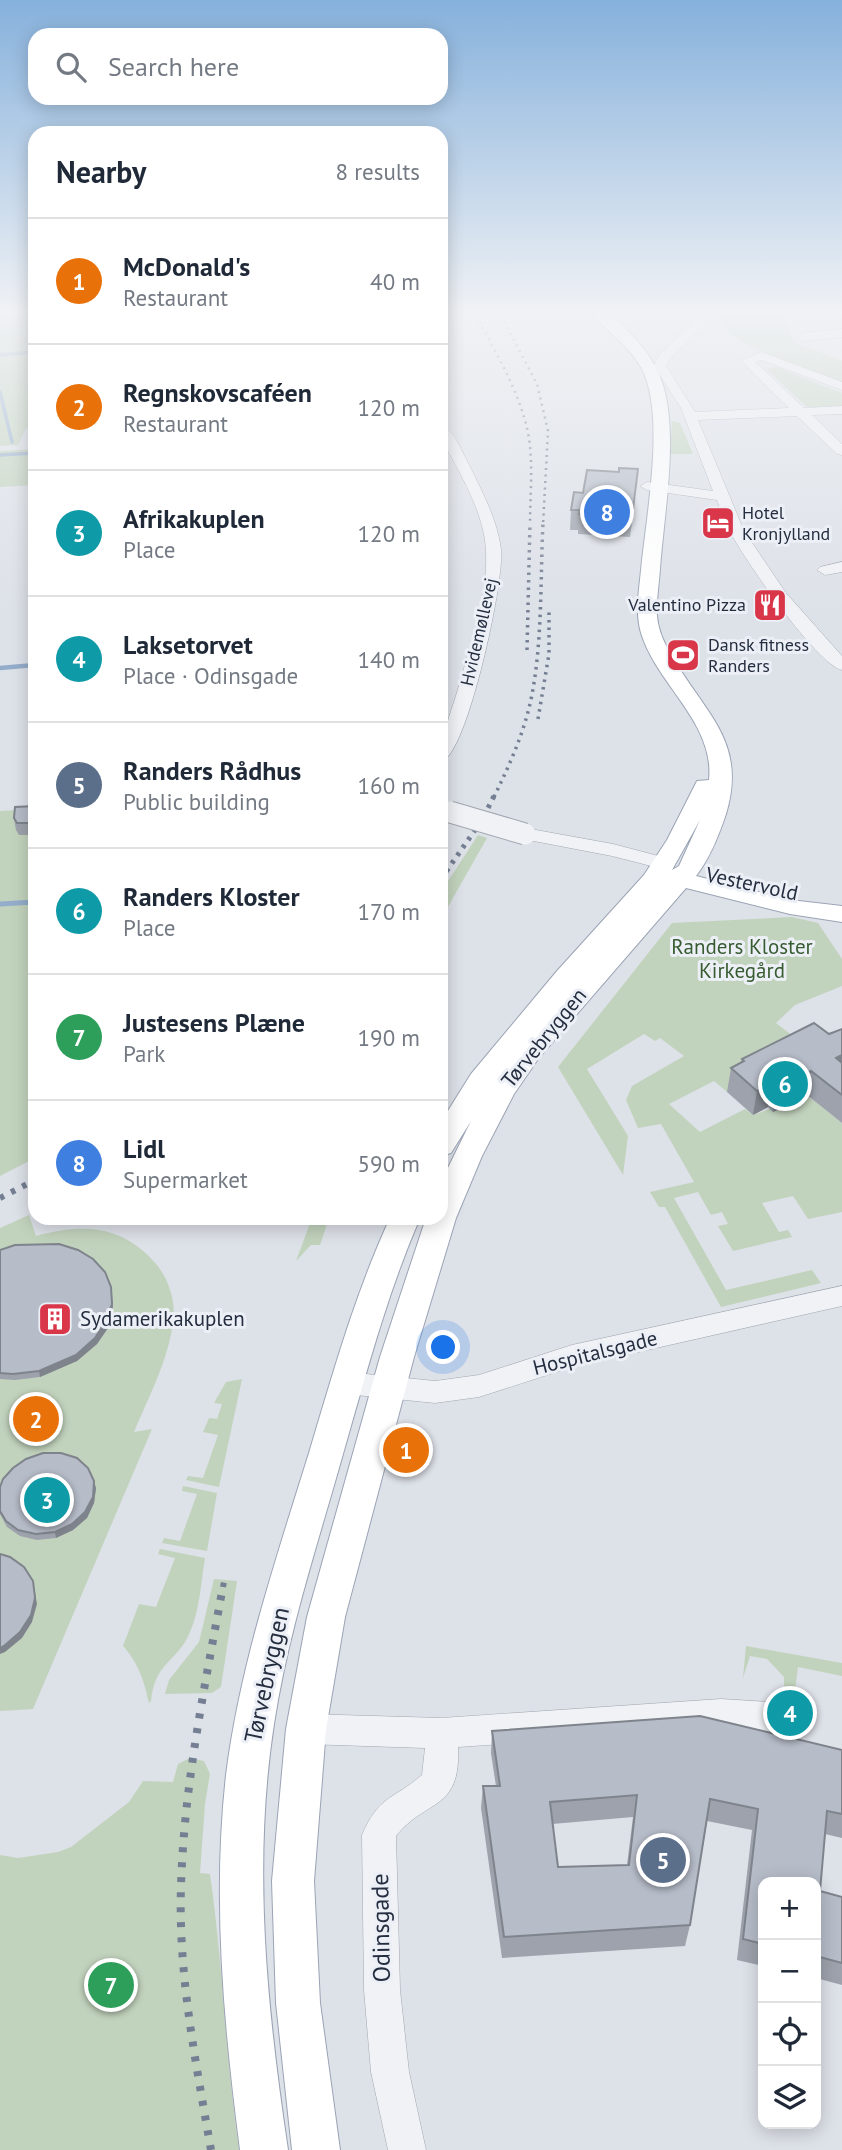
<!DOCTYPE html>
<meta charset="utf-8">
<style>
:root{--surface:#fff;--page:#f6f6f7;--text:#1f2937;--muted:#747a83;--line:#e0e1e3;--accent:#0b8043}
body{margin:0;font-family:"PT Sans",sans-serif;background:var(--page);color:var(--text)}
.controls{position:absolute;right:21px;bottom:21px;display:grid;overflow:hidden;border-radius:14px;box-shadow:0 4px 18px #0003}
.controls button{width:63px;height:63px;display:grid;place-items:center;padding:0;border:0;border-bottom:2px solid var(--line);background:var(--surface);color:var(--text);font:35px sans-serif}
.you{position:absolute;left:444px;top:1348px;width:24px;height:24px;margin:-18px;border:5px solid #fff;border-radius:50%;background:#1a73e8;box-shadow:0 0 0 10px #1a73e833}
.badge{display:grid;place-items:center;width:46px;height:46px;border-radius:50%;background:var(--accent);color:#fff;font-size:23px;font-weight:700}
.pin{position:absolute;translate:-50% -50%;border:4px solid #fff;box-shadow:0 2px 7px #0006}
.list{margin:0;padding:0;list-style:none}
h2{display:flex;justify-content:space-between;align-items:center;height:91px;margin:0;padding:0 28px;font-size:30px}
h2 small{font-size:23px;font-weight:400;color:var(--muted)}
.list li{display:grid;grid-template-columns:46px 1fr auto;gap:21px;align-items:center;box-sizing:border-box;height:126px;padding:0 28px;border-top:2px solid var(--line)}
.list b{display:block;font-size:26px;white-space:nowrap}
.list p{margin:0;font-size:23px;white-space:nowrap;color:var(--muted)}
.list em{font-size:23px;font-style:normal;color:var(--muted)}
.icon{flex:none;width:38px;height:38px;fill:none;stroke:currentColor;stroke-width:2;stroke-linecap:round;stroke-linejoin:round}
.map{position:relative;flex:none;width:842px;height:2150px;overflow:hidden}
.search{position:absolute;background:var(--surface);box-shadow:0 4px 18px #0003;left:28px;top:28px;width:420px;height:77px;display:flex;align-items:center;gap:18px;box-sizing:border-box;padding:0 24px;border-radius:21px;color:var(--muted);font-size:26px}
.panel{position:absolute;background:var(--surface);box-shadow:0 4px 18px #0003;left:28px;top:126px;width:420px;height:1099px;border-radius:21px}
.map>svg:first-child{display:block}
</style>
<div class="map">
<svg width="842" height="2150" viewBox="0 0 842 2150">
<rect width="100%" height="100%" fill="#dde1e8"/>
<path fill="#c2d3bd" d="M0 310H35V428H26L18 445 0 446Z
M724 310H779L771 315H780L796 343 842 361V382C818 373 731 346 722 324 721 321 721 316 721 313Z
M775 367 842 393V407H807L766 369Z
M672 421 680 423 693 454H670Z
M35 449V485L0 487V451Z
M35 809V1158L0 1176V811Z
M478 835 487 838 441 919V892Z
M792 917 818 923 842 959V986L795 1005 776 1023 798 1040 727 1092 714 1081 669 1104 700 1132 745 1109 753 1115 807 1095 842 1123V1212L808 1219 793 1196 762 1203 779 1232 788 1230 792 1237 733 1251 718 1226 728 1224 722 1212 711 1215 698 1192 674 1198 726 1290 812 1270 821 1283 721 1307 665 1207H659L650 1192 694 1182 661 1124 638 1128 626 1100 632 1086 684 1056 660 1038 655 1041 644 1034 587 1069 628 1136 623 1175 558 1067 672 923Z
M29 1215 36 1236C84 1223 123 1225 157 1265 169 1280 176 1302 173 1321 169 1359 149 1396 134 1432L152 1429 33 1709 0 1711V1228Z
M312 1218H329L320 1245H311L296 1261Z
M242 1379 219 1487 186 1480 188 1476 203 1478 218 1435 203 1432 209 1418 217 1419 222 1404 214 1403 226 1382Z
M183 1486 217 1493 207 1551 162 1543 164 1538 180 1541 197 1494 182 1491Z
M160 1549 205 1558C201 1581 200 1610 190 1632 178 1662 155 1661 151 1701L149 1703C144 1681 139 1664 123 1646L139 1604 156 1607 175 1558 158 1554Z
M214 1579 237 1581 221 1687 212 1693 165 1694 169 1680 199 1642Z
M746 1646 842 1663V1676L798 1667 795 1691H784V1677L767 1659 750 1656 743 1678Z
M190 1758 204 1761 210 1774 205 1804 200 1873 210 1874C223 1965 226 2058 239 2150H0V1855L18 1858 58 1852 71 1847 129 1802 143 1781 173 1782 178 1764Z"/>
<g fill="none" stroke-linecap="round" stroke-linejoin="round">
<path stroke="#94adcb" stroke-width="3.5" d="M0 355 35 352
M0 392 12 442
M0 455 35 453"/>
<path stroke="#94adcb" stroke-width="4.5" d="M0 668 35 665"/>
<path stroke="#94adcb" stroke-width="5" d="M0 904 35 902"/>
<g stroke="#a2a8b2" stroke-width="1">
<path id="minor" d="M707 310H719L669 359 666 366 695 412 789 408 741 361 761 352 842 382V390L761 360 755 362 804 408 842 406V414L812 415 842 444V455L837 454 797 416 698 420 744 531 786 593 842 656V670C816 664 743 557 729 530 724 521 721 510 717 500L647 490 640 486 647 482 713 491 681 408 654 366 659 355Z
M842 329V337L804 341 798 337 804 333Z
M441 426C454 430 460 448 466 459 480 487 497 518 501 549 505 579 467 756 441 762 441 733 453 708 461 679 472 640 488 594 486 552 485 513 459 472 441 438Z
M842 562V572L825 575 817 570 820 567Z
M525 828 613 844 670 859 673 863 663 869 612 856 518 838 515 834Z
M842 1286V1306L572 1367 479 1397 435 1403 346 1394 336 1391 332 1383 336 1375 346 1372 435 1381 479 1375 572 1345Z
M721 1699 770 1702 781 1706 786 1717 781 1728 770 1732 721 1729 458 1747C461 1812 426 1798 396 1836L400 1990 409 2072 426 2150H388L371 2072 364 1990 362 1835C379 1795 393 1800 422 1775L425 1748 306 1744 295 1740 290 1729 295 1718 306 1714 441 1718Z"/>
</g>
<g stroke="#9ba4b5" stroke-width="2">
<path id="major" d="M589 310H604C625 327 648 348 659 374 681 425 664 512 660 569 659 584 656 601 657 616 658 630 665 645 672 656 704 713 748 741 726 814 719 835 710 858 696 876L790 900 842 906V922L790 914 686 888 538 1059 514 1094 482 1156 456 1218 414 1357 345 1617 326 1729 314 1881 320 2003 340 2150H292L276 2003 272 1881 286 1729 307 1617 380 1357 426 1218H441V1182L471 1121 451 1153 441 1156V1122L471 1074 557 971 644 875 667 840 697 781 709 780C715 723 657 685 641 633 635 612 639 591 641 570 646 517 666 416 642 369 629 345 606 331 589 310ZM700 820 679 866 672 870Z
M390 1218H420C387 1294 366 1374 343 1454 318 1543 288 1632 274 1724 252 1866 267 2009 288 2150H240C224 2026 212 1900 226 1775 240 1665 276 1559 309 1453 333 1373 355 1294 390 1218Z"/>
</g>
<use href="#minor" fill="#f0f2f6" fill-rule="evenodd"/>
<use href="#major" fill="#fff" fill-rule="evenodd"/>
<path stroke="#757f93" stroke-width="2.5" stroke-dasharray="2 4.5" stroke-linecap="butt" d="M473 310C493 348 517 386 527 428 534 459 530 493 530 525
M498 310 537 384 548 431 543 525"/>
<path stroke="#757f93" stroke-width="3.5" stroke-dasharray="2.5 5" stroke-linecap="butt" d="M527 650 530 523
M538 719 549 654V610
M494 797C507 770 520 742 528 712 543 655 540 582 543 523"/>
<path stroke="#757f93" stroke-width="5" stroke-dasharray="3.5 6" stroke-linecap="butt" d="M441 879 482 820 494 796"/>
<path stroke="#757f93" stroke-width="6" stroke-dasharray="4.5 8" stroke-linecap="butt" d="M0 1198 35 1180
M223 1587 224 1582"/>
<path stroke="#757f93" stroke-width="8" stroke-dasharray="5 10" stroke-linecap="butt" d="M211 2150C196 2063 178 1975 181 1886 184 1785 205 1685 223 1586"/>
<g stroke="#a2a8b2" stroke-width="23" stroke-linecap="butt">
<path id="minor-bridge" d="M450 812 525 834"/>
</g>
<use href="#minor-bridge" stroke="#f0f2f6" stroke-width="21"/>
</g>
<path fill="#9da2ac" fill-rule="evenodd" d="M636 488 630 537 578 534V530H570L571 510 583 493Z
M35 806 33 835H19L16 830 14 818Z
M842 1029V1123L807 1095 773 1112 768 1107 753 1115 727 1092 731 1068 741 1063 742 1059 829 1034Z
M0 1250 112 1294 113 1310 108 1328 97 1344 77 1361 40 1377 15 1380 0 1379Z
M0 1487 96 1488 94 1503 87 1518 73 1530 56 1538 37 1540 20 1536 7 1527 0 1514Z
M492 1731 842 1750V1838L825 1834 820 1891 842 1897V1985L816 1978V1882H763V1966L737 1960 752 1830 707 1821 690 1925 685 1946 502 1958 481 1808 483 1786H496L491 1753ZM633 1817 627 1865 558 1867 552 1824Z"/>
<path fill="#7f848c" d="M638 469 636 488 630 537 632 517Z
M35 820V834L33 835 31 823Z
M842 1055V1076L836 1058Z
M811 1071 807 1095 773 1112 778 1088Z
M772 1083 768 1107 753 1115 757 1091Z
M111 1287 113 1310 108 1328 97 1344 77 1361 40 1377 39 1371Z
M94 1481 96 1488 94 1503 87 1518 73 1530 56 1538 55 1532Z
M33 1581 37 1604 32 1622 22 1638 5 1652 0 1654V1648Z"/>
<path fill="#b6bcc8" stroke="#7f848c" stroke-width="2" fill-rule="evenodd" d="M619 468 638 469 632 517 579 514 580 510H571L574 492 583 493 587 470 619 472Z
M35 806V820L31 823H17L14 818 15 807Z
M814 1023 829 1034 842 1029V1055L836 1058 842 1063V1095L811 1071 778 1088 772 1083 757 1091 731 1068 744 1061 742 1059Z
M59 1244 78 1250 93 1259 105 1272 111 1287 112 1304 106 1321 95 1338 76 1355 39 1371 13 1374 0 1373V1250L15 1245Z
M43 1453H61L77 1458 88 1468 94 1481 93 1497 85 1512 72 1524 55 1532 36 1534 18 1530 6 1521 0 1511V1487L3 1479 13 1468 26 1459Z
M0 1554 10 1557 24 1567 33 1581 35 1598 31 1615 20 1632 4 1646 0 1648Z
M700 1716 842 1750V1814L827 1811 820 1891 842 1897V1963L816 1956V1882H763V1944L743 1939 758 1809 710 1799 690 1925 504 1937 483 1786H500L492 1731ZM637 1795 629 1865 558 1867 550 1802Z"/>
<linearGradient id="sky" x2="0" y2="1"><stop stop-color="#86b1dc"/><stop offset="0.51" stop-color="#f0f2f5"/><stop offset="1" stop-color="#f0f2f5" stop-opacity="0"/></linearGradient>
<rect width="842" height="611" fill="url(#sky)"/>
<defs>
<g id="hotel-square" transform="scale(1.75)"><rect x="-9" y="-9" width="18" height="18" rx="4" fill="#d93649" stroke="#ecf0f6"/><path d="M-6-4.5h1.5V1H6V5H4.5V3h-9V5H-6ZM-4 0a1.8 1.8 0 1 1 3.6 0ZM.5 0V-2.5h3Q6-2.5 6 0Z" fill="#fff"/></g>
<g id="restaurant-square" transform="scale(1.75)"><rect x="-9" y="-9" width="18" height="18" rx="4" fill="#d93649" stroke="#ecf0f6"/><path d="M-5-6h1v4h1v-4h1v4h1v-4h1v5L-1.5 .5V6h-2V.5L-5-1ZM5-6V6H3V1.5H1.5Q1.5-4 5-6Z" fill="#fff"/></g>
<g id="stadium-square" transform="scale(1.75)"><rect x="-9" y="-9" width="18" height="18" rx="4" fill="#d93649" stroke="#ecf0f6"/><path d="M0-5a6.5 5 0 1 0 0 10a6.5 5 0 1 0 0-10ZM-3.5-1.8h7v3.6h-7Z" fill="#fff"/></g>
<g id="building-square" transform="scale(1.75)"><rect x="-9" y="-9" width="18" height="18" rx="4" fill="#d93649" stroke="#ecf0f6"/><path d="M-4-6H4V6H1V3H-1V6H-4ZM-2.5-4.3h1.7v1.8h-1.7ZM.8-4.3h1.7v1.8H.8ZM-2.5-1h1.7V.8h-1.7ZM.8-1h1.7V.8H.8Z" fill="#fff"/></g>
</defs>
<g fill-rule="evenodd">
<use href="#hotel-square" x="718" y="523"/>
<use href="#restaurant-square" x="770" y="605"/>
<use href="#stadium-square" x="683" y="655"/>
<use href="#building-square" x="55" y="1319"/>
</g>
<g text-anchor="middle" stroke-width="6" stroke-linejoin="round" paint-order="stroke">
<g font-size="18" fill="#252e40" stroke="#ecf0f6" text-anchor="start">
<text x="742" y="519">Hotel<tspan x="742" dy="21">Kronjylland</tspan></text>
<text x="746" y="611" text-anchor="end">Valentino Pizza</text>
<text x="708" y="651">Dansk fitness<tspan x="708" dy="21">Randers</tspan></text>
</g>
<g font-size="18" fill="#252e40" stroke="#ecf0f6">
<text transform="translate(479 632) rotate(-77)" y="6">Hvidemøllevej</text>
</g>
<g font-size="21" fill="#252e40" stroke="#ecf0f6">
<text transform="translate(752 884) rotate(12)" y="7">Vestervold</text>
<text transform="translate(544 1038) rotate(-51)" y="7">Tørvebryggen</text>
<text transform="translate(595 1353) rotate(-14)" y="7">Hospitalsgade</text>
</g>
<g font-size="21" fill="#385c31" stroke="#ecf0f6">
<text x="742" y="954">Randers Kloster<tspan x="742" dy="24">Kirkegård</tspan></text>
</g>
<g font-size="21" fill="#252e40" stroke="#ecf0f6" text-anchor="start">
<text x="80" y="1326">Sydamerikakuplen</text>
</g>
<g font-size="24" fill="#252e40" stroke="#ecf0f6">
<text transform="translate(267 1675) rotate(-78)" y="8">Tørvebryggen</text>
<text transform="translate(381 1928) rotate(-91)" y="8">Odinsgade</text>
</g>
</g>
</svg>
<div class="controls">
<button>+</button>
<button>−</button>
<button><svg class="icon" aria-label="locate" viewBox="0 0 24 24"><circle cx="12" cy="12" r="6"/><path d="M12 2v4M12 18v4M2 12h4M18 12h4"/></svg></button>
<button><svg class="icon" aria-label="layers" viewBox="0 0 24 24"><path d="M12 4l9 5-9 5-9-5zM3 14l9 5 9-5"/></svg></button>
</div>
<div class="you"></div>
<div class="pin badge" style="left:406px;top:1450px;background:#e8710a">1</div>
<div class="pin badge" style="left:36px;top:1419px;background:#e8710a">2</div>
<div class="pin badge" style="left:47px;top:1500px;background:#0f9aa8">3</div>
<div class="pin badge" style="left:790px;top:1713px;background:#0f9aa8">4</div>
<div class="pin badge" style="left:663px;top:1860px;background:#5c6f8a">5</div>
<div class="pin badge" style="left:785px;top:1084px;background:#0f9aa8">6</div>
<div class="pin badge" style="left:111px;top:1985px;background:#2e9e5b">7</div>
<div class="pin badge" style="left:607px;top:512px;background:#3f7fe0">8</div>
<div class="search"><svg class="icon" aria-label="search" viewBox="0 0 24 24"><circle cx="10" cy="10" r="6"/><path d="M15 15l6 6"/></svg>Search here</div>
<section class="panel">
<h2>Nearby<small>8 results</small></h2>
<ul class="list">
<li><span class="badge" style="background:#e8710a">1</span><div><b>McDonald's</b><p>Restaurant</p></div><em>40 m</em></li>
<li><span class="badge" style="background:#e8710a">2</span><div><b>Regnskovscaféen</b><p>Restaurant</p></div><em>120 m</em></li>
<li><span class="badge" style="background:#0f9aa8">3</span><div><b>Afrikakuplen</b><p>Place</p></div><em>120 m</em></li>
<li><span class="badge" style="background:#0f9aa8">4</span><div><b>Laksetorvet</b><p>Place · Odinsgade</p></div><em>140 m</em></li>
<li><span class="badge" style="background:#5c6f8a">5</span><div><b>Randers Rådhus</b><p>Public building</p></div><em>160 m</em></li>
<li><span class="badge" style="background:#0f9aa8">6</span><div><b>Randers Kloster</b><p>Place</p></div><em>170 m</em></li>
<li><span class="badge" style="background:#2e9e5b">7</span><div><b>Justesens Plæne</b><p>Park</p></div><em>190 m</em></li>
<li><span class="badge" style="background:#3f7fe0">8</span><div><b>Lidl</b><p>Supermarket</p></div><em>590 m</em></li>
</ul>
</section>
</div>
